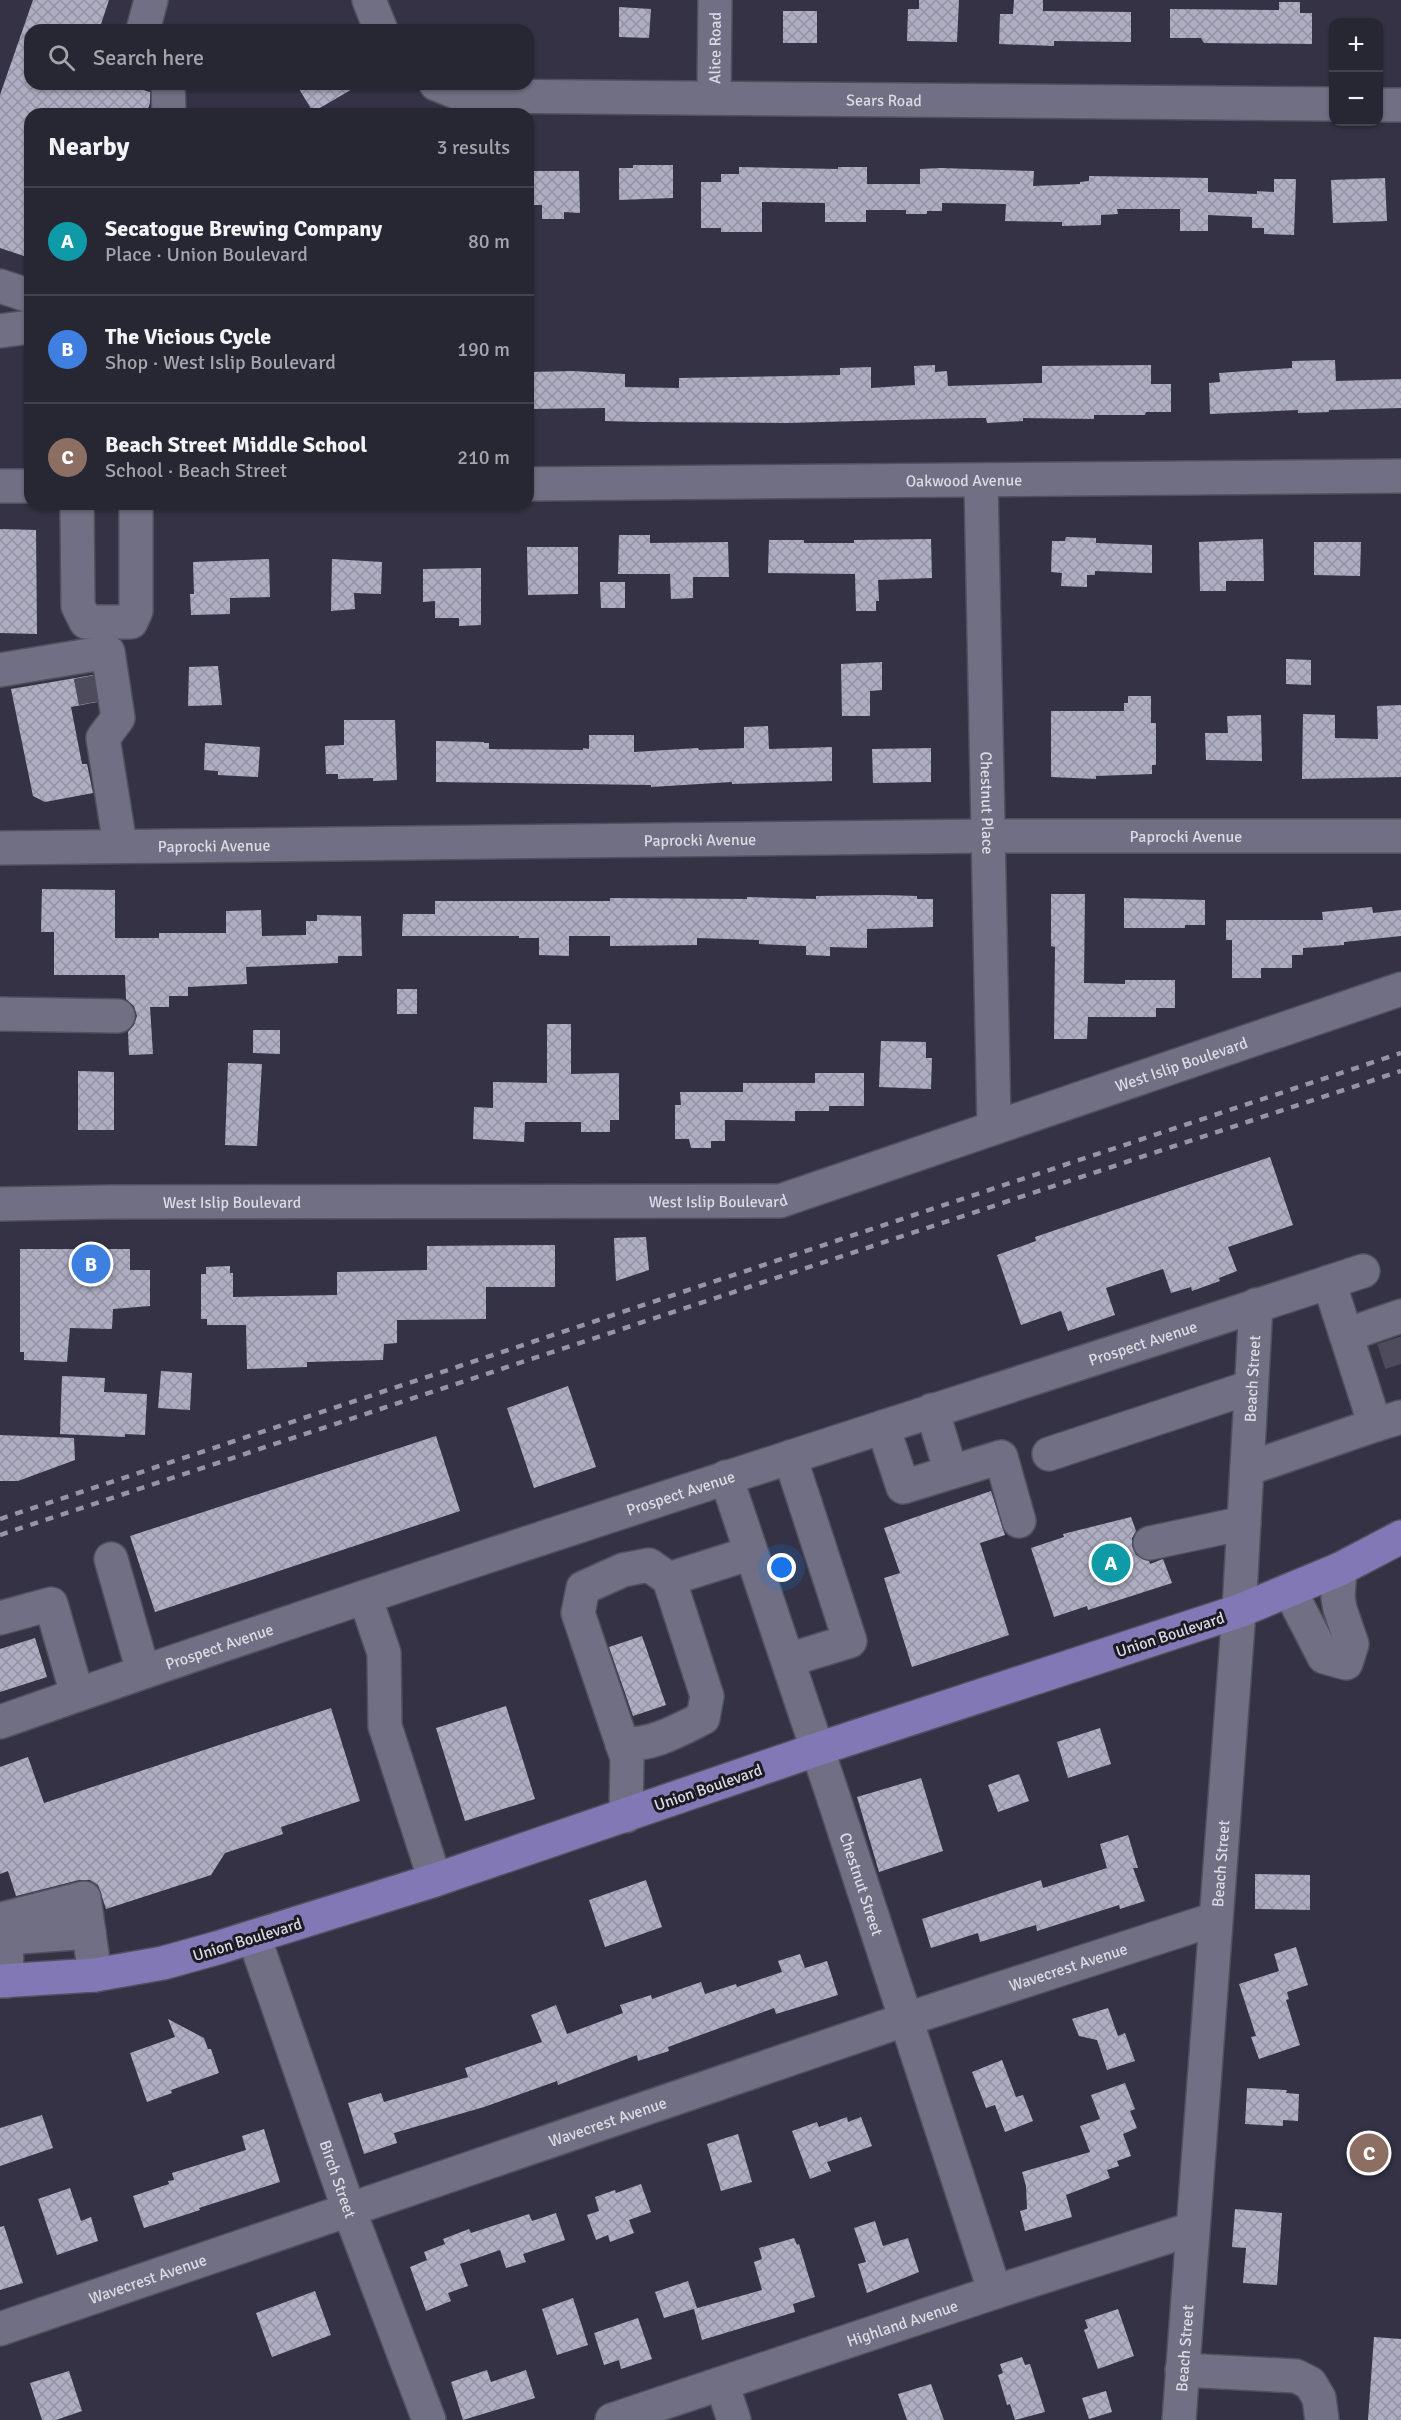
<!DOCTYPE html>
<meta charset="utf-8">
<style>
:root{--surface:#272633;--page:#33323f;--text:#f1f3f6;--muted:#a4a5ac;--line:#43434e;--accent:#95b2f1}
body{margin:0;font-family:Signika,sans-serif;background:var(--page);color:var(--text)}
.controls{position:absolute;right:18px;top:18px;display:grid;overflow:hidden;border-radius:12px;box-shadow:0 2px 4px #0004}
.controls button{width:54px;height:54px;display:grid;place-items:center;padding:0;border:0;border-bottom:2px solid var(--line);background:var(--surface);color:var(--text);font:30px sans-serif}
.you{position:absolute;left:782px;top:1568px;width:21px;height:21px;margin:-15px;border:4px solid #fff;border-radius:50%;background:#1a73e8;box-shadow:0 0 0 9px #1a73e833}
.badge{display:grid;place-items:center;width:39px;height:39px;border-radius:50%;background:var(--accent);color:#fff;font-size:20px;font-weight:700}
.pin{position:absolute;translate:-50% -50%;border:3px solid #fff;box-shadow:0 2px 6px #0006}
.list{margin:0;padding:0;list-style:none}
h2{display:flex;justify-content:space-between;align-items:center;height:78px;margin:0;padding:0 24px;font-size:26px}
h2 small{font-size:20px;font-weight:400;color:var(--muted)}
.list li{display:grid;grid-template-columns:39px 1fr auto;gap:18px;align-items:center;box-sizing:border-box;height:108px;padding:0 24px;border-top:2px solid var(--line)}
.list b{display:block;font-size:22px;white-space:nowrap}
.list p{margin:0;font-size:20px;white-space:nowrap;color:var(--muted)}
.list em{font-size:20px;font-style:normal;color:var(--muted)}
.icon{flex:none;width:33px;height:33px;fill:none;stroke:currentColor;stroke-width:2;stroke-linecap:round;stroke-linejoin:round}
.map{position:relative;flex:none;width:1401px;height:2420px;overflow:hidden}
.search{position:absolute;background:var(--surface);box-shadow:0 2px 4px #0004;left:24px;top:24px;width:510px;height:66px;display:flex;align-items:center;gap:15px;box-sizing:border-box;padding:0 21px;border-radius:18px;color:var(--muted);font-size:22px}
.panel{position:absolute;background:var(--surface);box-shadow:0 2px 4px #0004;left:24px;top:108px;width:510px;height:402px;border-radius:18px}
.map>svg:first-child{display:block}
</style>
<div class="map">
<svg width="1401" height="2420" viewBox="0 0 1401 2420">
<defs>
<pattern id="building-cross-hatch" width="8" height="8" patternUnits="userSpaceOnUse" patternTransform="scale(1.5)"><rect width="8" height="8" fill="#aeadc2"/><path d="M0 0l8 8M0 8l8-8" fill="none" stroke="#9392a3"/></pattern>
</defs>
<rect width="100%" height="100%" fill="#343244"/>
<path fill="url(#building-cross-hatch)" d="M33 0H109L99 30H30V84H124L150 92V103L146 114H30V258L0 248V95Z
M919 0H959L957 42 907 41 908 9H919Z
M1014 0H1043V11L1131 12V42L1054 41V46L999 44 1000 14H1013Z
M1279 2H1300V13H1312V44L1204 43 1201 38H1170V9L1279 10Z
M619 7 651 9 649 38 619 37Z
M783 11H817V43H783Z
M296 84H361L313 112Z
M633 165H673V198L619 200V168H633Z
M739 167 838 169V167H867V184H920V169L941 168 1034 171 1033 186 1080 184V182L1089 181V176L1208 178V192L1257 194V191L1274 192V179H1296L1294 235 1264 234V228H1252V217L1208 215V231H1180V209H1117L1118 214 1101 215V225L1062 226V222L1005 221 1006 204 942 203V211H927V214H906V210H866V222H825V203L762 202V232H721V228H701V182H721V174H739Z
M532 171H579L580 213 564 212V219H542V205H531Z
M1385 178 1387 221 1333 223 1331 180Z
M1335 360 1336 381 1401 379V408L1329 410V412L1298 413V410L1210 414 1209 383 1220 382 1219 373 1292 368V361Z
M935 365V372L947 371 948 386 1042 383V366L1151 365V384H1171V412H1146L1145 415H1094V419L1023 418V421L987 423 986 418H971L786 423 643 422 605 421V408L528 409V382H531L530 372 573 371 625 374V387L679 388V378L840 375V368L871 367V388L915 385 914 366Z
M0 529 36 530 37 634 0 633Z
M619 535H650V543L728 542 729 577H693V598L671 599 670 574H618Z
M1066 537 1096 538V543L1152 545V573L1095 571V575H1087V587L1061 586 1062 573 1051 572 1052 541H1065Z
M931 539 932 578 878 580 879 601H876V611H856L855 574 768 573 769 540H804V543H854V540Z
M1263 539 1264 581H1226V591H1200L1199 542Z
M1314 542H1361L1360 576 1314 575Z
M527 547H578V594L528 595Z
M269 559 270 597 230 598V614L191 615 190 594H194L193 562Z
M332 559 382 562 381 594 354 593 355 609 331 611Z
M481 568V625L459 626V618H435V601L423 602V569Z
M600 582H625V608H601Z
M1286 659 1311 660V685L1286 684Z
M882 662V690L870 691V716H842L841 664Z
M218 666 222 705 188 706 189 667Z
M93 675 97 702 71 707 82 764H87L93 793 45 802 33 796 11 689Z
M1128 696H1151V723H1156V765H1152V774L1096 776V779L1051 777V711H1124V703H1128Z
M1401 705V777L1302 779 1303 714 1335 715V738L1378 739 1377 706Z
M1261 715 1262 761 1206 760 1205 733H1228L1227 716Z
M344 720H395L397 780 373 781V778L338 779V774H326L325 746 344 745Z
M768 726 769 749 832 747V781L732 784V782L651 787V785L436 782V741L484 742V743H489V749L583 750V748L589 749V735H634V752L698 748 699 750 744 748V727Z
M205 743 260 747 258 777 218 775V771L204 770Z
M931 748V782L873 783 872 749Z
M42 889 115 890V938H159V933H226V911L261 910 262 936 306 935V921H317V915L361 916 362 956H338V963L246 967 247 984 188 987V996H169V1007H150L153 1054 129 1055 128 1032 134 1025 137 1016 134 1006 126 999 125 975H54V932H41Z
M1051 894H1085L1084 983 1125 984V980H1175V1008H1156V1017H1088L1087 1039H1054L1055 947 1051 946Z
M883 895 917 896V899H933V927L867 929V948L830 947V956L806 955V946L759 944V940L697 938V945L610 946V936H569V956L539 955V938H519V936H402L403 914H435V901H610V898L747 899V897L816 899V896Z
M1124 898 1205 900V925H1185V928H1124Z
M1372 907 1373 913 1401 910V936L1344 942V945L1303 948V955H1292V968H1261V978H1232V940H1226V920H1323L1322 912Z
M397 989H417V1014H397Z
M547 1024H571V1074L619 1073V1120H610V1132H581V1122H525L524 1142 473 1139 474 1107 493 1108V1082L547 1083Z
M253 1030H280V1054L253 1053Z
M881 1041 926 1042V1058H932L931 1089 879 1087Z
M228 1063 262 1064 257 1146 225 1145Z
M78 1071 114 1072V1130H78Z
M815 1073H864V1106H829V1111H795V1121L725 1120V1141H711V1148H691L689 1139H675V1105H681L680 1092H743V1083H815Z
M1270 1157 1293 1225 1228 1247 1237 1271 1219 1278 1220 1281 1192 1291 1191 1287 1171 1293 1163 1269 1106 1288 1115 1315 1068 1331 1061 1311 1021 1325 997 1255 1036 1241 1035 1237Z
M646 1237 649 1270 616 1281 614 1238Z
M555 1245V1287H486V1319L397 1320V1343L384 1344 383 1360 307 1362V1367L247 1369 246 1325H207V1319H201V1274H206V1267L230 1266V1273H233V1297L337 1295V1272L427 1270V1246Z
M20 1249H130V1270H150V1306L113 1309 112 1329 70 1328 67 1362 24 1360V1352H20Z
M161 1371 192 1373 190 1410 158 1408Z
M62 1376 105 1378 104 1392 147 1394 145 1435 125 1434V1437L60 1434Z
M568 1386 596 1467 534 1488 507 1408Z
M0 1435 74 1438 75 1460 18 1481H0Z
M436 1436 460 1511 155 1612 130 1536Z
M991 1491 1005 1535 980 1543 1009 1635 912 1667 884 1578 900 1573 884 1528Z
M1131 1517 1136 1531 1132 1538V1546L1136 1555 1149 1561 1150 1564 1163 1559 1172 1583 1088 1610 1087 1606 1054 1617 1031 1548 1064 1537 1063 1534Z
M642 1636 666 1705 633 1716 609 1647Z
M35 1638 47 1677 0 1692V1649Z
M506 1706 535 1799 465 1821 436 1728Z
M331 1708 360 1801 281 1827 283 1834 225 1853 211 1875 106 1909 98 1885 90 1880H79L16 1896 8 1871 0 1874V1767L28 1757 44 1803Z
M1100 1728 1111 1764 1068 1778 1057 1742Z
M1019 1774 1029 1801 998 1812 988 1785Z
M921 1778 943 1851 879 1872 857 1797Z
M1128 1835 1138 1868H1133L1145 1901 1120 1909 1119 1905 1037 1931 1036 1925 980 1942 978 1933 931 1948 922 1919 1041 1880 1043 1888 1107 1868 1100 1844Z
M1255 1874 1310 1875V1910L1255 1909Z
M646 1880 662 1927 605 1947 589 1900Z
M1296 1947 1308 1985 1287 1992 1289 1999 1286 2000 1300 2045 1259 2059 1251 2037 1256 2036 1239 1984 1279 1971 1274 1954Z
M800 1954 805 1968 827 1961 838 1995 776 2014 774 2008 668 2047 669 2051 638 2061 637 2055 558 2085 557 2081 484 2107 394 2133 397 2143 364 2154 348 2103 381 2093 384 2102 468 2077 465 2068 542 2042 531 2015 556 2005 567 2034 623 2013 620 2005 651 1995 652 1999 701 1982 705 1994 736 1984 737 1987 782 1972 778 1961Z
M1108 2008 1118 2036 1125 2033 1135 2061 1107 2070 1097 2040 1079 2036 1072 2019Z
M168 2019 204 2038 208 2049H211L219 2073 171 2090 172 2093 147 2102 130 2053 175 2037Z
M1002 2060 1016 2097 1023 2095 1033 2121 1005 2132 995 2105 986 2108 972 2072Z
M1125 2083 1135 2109 1130 2111 1137 2128 1123 2134 1131 2156 1117 2161 1119 2166 1107 2170 1110 2178 1066 2195 1072 2217 1025 2231 1020 2211 1027 2209 1026 2186 1022 2172 1090 2152 1080 2126 1100 2119 1091 2095Z
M1247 2088 1287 2090 1286 2093 1299 2094 1298 2121 1283 2120V2126L1245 2124Z
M42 2115 53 2148 0 2166V2128Z
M847 2117 848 2122 861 2117 872 2146 827 2162 831 2171 810 2179 792 2131 817 2122 819 2127Z
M264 2129 280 2182 199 2208 200 2210 144 2228 133 2196 169 2184 168 2181 174 2180 172 2173 246 2150 242 2136Z
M738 2134 752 2182 721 2191 707 2144Z
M641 2184 651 2212 629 2220 634 2233 610 2242 608 2235 596 2240 587 2215 599 2211 595 2197 615 2190 616 2193Z
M70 2188 81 2221 91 2217 98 2241 57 2255 38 2199Z
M1235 2209 1282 2213 1277 2285 1243 2283 1246 2248 1232 2247Z
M556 2213 565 2240 523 2254 526 2262 506 2268 500 2250 460 2264 468 2286 448 2293 451 2301 426 2311 410 2267 427 2260 424 2252 445 2244 443 2239 469 2229 471 2233 529 2214 532 2221Z
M875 2221 883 2246 908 2238 919 2272 867 2293 858 2264 866 2262 854 2228Z
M4 2226 23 2283 0 2290V2227Z
M794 2238 797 2245 799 2244 815 2297 793 2304 795 2312 702 2340 694 2309 762 2290 754 2262 762 2259 759 2248Z
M688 2281 697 2308 664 2318 655 2292Z
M315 2291 331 2335 272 2357 256 2313Z
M573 2298 588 2345 557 2355 542 2309Z
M1118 2309 1134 2356 1098 2369 1084 2330 1088 2328 1085 2320Z
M638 2318 652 2359 621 2369 619 2360 604 2365 594 2333Z
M1374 2337 1401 2339V2420H1368Z
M1022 2357 1025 2365 1030 2364 1045 2412 1015 2420 1010 2404 1007 2405 998 2375 1003 2373 1000 2364Z
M487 2370 491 2382 526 2370 535 2398 463 2420 451 2382Z
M69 2371 82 2411 56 2420H42L30 2383Z
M931 2384 944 2420H907L898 2394Z
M1106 2391 1112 2412 1089 2419 1082 2398Z"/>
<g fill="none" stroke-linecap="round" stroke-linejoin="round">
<path stroke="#4d4b5c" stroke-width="33" stroke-dasharray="33 16" stroke-linecap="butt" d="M90 676 95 702
M1393 1339 1401 1364"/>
<g stroke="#51505e" stroke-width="36">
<g id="minor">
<path d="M369 0 381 30"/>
<path d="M143 30 151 0"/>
<path d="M168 84 169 114"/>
<path id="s1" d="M436 84 461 94 480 96 1334 104"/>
<path id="s2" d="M714 98 715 0"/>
<path d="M1378 105H1401"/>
<path d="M0 286 30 296"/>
<path d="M0 331 30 327"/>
<path id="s3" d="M981 481 994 1127"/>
<path id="s4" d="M528 484 1401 476"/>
<path d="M0 486H30"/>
<path d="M77 504 78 606 86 622H131L136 611V504"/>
<path d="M0 670 108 652 118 718 103 738 120 845"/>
<path id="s5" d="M0 848 988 836H1401"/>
<path d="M0 1014 118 1016"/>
<path id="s6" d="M0 1204 110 1202 780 1201 1401 989"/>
<path d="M1329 1282 1346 1335"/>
<path d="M1401 1316 1346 1335 1375 1425 1401 1417"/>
<path d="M932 1410 951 1472"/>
<path d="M883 1427 903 1487 1001 1457 1019 1521"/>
<path d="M1049 1454 1251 1387"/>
<path d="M1247 1469 1375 1425"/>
<path id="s7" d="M726 1477 832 1793 995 2292"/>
<path d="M1150 1543 1244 1523"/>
<path d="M111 1559 143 1671"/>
<path d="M1290 1591 1324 1657 1346 1663 1352 1644 1340 1609 1338 1597 1340 1569"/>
<path d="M365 1597 384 1653 385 1726 435 1880"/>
<path d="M0 1618 51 1604 77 1694"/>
<path d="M788 1660 850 1641 790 1457"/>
<path id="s8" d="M0 1722C452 1563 909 1420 1363 1271"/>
<path d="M622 1744C651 1746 677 1731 703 1718L707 1696 669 1579 751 1553"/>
<path d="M626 1816 627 1758 578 1613 583 1588 623 1570 649 1565 669 1579"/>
<path id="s9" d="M254 1937 349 2210 429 2420"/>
<path d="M7 1938 89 1932"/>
<path d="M7 1981 6 1918 84 1898 95 1975"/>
<path id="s10" d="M0 2329 907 2019 1215 1919"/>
<path d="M1182 2370 1296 2376 1310 2383 1319 2398 1322 2420"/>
<path d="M722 2384 734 2420"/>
<path id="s11" d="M612 2420 995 2292 1192 2229"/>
<path id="s12" d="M1179 2420 1239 1611 1256 1305"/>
</g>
</g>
<g stroke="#51505e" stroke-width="36">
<path id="major" d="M0 1981 95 1975 163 1963 217 1948 435 1880 818 1749 1239 1611 1340 1569 1401 1537"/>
</g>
<use href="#minor" stroke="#716f83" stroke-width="33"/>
<use href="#major" stroke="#8178b5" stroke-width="33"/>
<path stroke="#9695a3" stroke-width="4.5" stroke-dasharray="8 8" stroke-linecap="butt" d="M0 1519 1401 1053
M0 1535 1401 1071"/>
</g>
<g text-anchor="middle" stroke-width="6" stroke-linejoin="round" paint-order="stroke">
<g font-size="16" fill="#dbdae5" stroke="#1c1b23">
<text dy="6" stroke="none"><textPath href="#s2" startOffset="50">Alice Road</textPath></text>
<text dy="6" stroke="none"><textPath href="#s1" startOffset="450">Sears Road</textPath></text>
<text dy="6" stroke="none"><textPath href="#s4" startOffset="436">Oakwood Avenue</textPath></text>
<text dy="6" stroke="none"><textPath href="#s3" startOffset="322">Chestnut Place</textPath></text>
<text dy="6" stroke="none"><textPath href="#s5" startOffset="1186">Paprocki Avenue</textPath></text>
<text dy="6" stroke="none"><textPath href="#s5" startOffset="700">Paprocki Avenue</textPath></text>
<text dy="6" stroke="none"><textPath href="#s5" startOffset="214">Paprocki Avenue</textPath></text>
<text dy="6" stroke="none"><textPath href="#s6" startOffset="1204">West Islip Boulevard</textPath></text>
<text dy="6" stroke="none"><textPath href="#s6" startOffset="718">West Islip Boulevard</textPath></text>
<text dy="6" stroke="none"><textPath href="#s6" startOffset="232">West Islip Boulevard</textPath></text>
<text dy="6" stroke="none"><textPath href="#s8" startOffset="1204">Prospect Avenue</textPath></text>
<text dy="6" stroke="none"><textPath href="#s12" startOffset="1044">Beach Street</textPath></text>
<text dy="6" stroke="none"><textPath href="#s8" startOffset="718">Prospect Avenue</textPath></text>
<text transform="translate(1170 1634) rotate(-18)" y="6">Union Boulevard</text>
<text dy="6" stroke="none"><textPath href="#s8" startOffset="232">Prospect Avenue</textPath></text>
<text transform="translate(708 1787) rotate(-19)" y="6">Union Boulevard</text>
<text dy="6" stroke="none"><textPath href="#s12" startOffset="558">Beach Street</textPath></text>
<text dy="6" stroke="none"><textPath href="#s7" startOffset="429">Chestnut Street</textPath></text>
<text transform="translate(247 1939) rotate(-17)" y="6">Union Boulevard</text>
<text dy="6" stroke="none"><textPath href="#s10" startOffset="1128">Wavecrest Avenue</textPath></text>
<text dy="6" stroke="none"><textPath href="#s10" startOffset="642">Wavecrest Avenue</textPath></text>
<text dy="6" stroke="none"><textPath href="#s9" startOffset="256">Birch Street</textPath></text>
<text dy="6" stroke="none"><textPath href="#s10" startOffset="156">Wavecrest Avenue</textPath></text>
<text dy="6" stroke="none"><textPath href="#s11" startOffset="306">Highland Avenue</textPath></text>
<text dy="6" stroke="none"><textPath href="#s12" startOffset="72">Beach Street</textPath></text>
</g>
</g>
</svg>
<div class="controls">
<button>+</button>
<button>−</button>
</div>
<div class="you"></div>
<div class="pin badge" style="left:1111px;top:1563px;background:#0f9aa8">A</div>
<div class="pin badge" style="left:91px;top:1264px;background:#3f7fe0">B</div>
<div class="pin badge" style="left:1369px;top:2153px;background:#8d6e63">C</div>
<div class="search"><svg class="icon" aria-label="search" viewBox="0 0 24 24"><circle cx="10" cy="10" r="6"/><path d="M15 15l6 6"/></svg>Search here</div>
<section class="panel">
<h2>Nearby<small>3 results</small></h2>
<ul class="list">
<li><span class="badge" style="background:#0f9aa8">A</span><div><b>Secatogue Brewing Company</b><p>Place · Union Boulevard</p></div><em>80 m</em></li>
<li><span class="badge" style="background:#3f7fe0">B</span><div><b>The Vicious Cycle</b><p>Shop · West Islip Boulevard</p></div><em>190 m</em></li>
<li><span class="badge" style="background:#8d6e63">C</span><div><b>Beach Street Middle School</b><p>School · Beach Street</p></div><em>210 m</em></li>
</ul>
</section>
</div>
